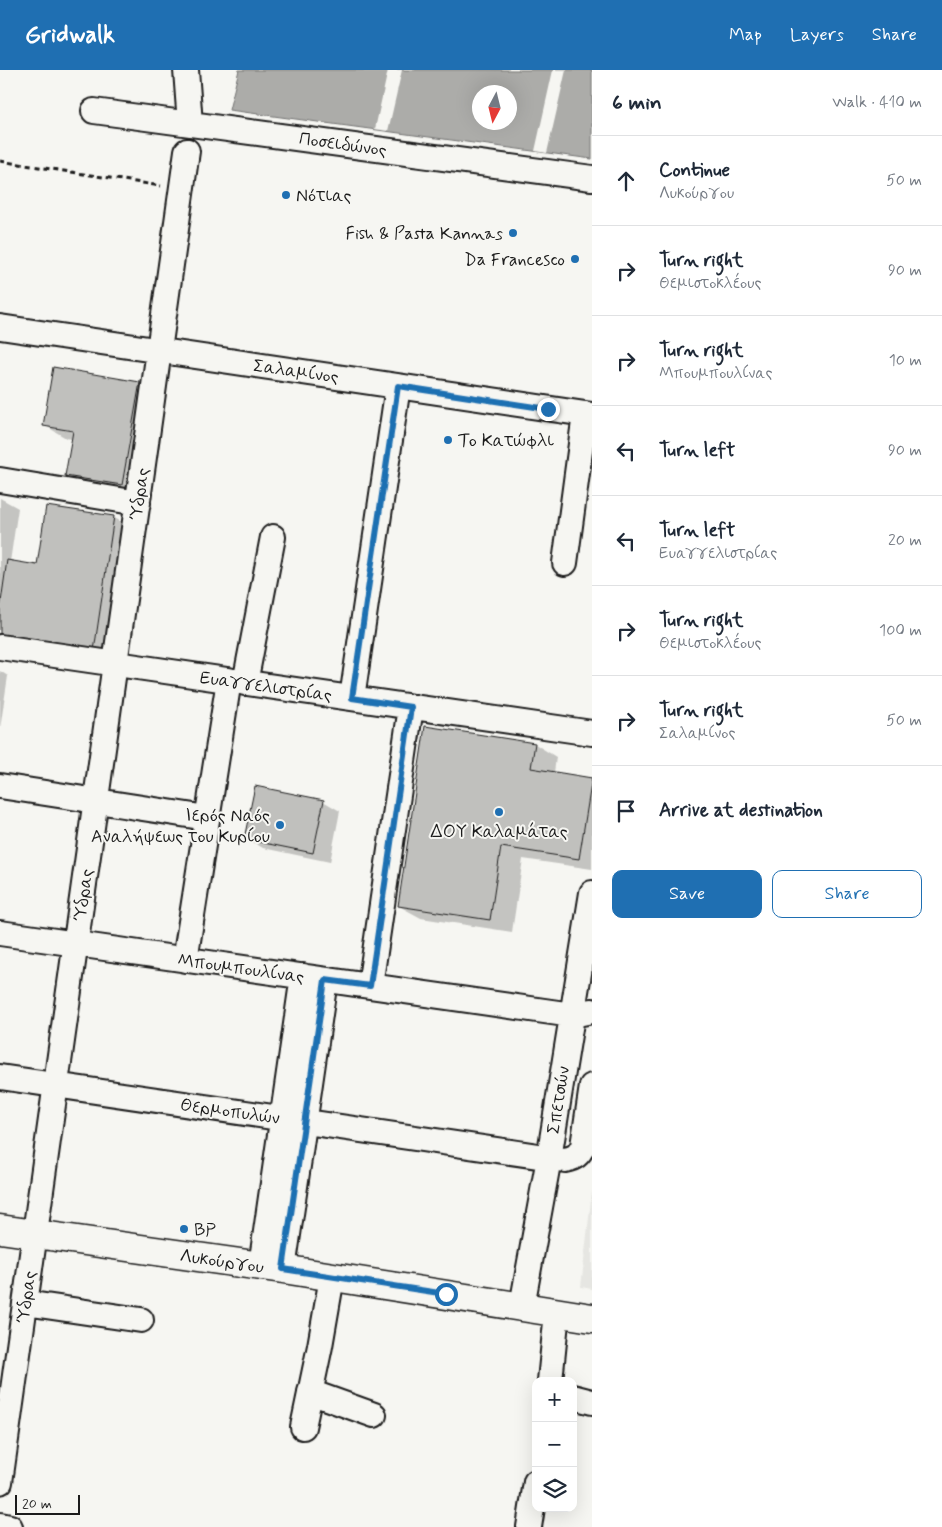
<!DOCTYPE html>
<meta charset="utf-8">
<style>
:root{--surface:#fff;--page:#f2f2f3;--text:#1f2937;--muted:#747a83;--line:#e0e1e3;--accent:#1f6fb2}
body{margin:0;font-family:Mynerve,sans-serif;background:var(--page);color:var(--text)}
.controls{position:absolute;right:15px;bottom:15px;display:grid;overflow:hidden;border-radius:10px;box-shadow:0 5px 20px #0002}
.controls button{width:45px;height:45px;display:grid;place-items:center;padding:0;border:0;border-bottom:1px solid var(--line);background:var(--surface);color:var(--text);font:25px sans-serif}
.compass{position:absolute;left:472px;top:15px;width:45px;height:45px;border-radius:50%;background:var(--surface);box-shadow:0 5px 20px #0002;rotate:187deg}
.scale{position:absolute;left:15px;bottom:12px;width:65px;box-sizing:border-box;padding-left:5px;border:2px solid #1c1c1c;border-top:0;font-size:14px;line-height:18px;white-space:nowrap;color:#1c1c1c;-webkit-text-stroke:4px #f6f6f2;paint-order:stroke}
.stop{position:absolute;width:15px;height:15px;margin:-11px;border:4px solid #1f6fb2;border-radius:50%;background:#fff}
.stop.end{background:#1f6fb2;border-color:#fff;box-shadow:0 1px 5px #0008}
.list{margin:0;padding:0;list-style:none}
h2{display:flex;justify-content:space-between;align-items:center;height:65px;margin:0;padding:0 20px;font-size:21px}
h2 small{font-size:16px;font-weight:400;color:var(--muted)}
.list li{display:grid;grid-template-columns:32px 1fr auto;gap:15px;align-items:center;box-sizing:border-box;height:90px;padding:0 20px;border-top:1px solid var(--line)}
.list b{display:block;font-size:19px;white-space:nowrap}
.list p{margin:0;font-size:16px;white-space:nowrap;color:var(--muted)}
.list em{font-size:16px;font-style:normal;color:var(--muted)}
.actions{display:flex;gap:10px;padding:15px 20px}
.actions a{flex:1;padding:11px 0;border:1px solid var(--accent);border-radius:10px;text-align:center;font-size:18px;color:var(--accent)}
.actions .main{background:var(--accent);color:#fff}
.icon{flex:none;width:28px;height:28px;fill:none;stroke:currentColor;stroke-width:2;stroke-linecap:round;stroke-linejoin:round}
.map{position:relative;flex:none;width:592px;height:1457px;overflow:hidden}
header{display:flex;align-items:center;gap:30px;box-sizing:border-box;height:70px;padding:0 25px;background:var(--accent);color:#fff}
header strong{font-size:24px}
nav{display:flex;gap:28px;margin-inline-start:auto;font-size:18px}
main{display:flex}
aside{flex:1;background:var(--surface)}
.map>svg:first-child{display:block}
</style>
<header>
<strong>Gridwalk</strong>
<nav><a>Map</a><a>Layers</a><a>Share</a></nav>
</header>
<main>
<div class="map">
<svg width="592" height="1457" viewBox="0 0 592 1457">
<rect width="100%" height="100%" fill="#f6f6f2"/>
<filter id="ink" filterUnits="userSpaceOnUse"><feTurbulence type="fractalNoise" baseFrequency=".02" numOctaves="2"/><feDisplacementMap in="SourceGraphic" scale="10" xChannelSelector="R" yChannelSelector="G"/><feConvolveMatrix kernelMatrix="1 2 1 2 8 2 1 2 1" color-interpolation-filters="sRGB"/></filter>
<g filter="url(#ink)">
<path fill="#e6e6e2" d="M592 1121V1219L581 1217Z"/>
<path fill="#acaca9" stroke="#727271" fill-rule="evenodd" d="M239 0H592V89L229 40ZM480 22H510V52H480Z"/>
<path fill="#f6f6f2" d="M388 0H402L388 61 375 59Z
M553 0H566L547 83 535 81Z"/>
<path fill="#0003" d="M139 313 161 326 143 427 88 418 66 405 72 369 66 368 44 355Z
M0 428 18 438 10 492 38 496 113 447 135 460 115 592 0 567Z
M0 601 8 606 0 659Z
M535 674 556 687 554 703 592 709V799L523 789 512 862 421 848 399 836Z
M323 731 340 741 330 792 263 778 246 768Z"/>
<path fill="#c0c0bd" stroke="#1c1c1c" d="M53 297 140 312 122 415 65 406 73 361 43 356Z
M46 436 114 446 94 581 0 567V539L7 490 37 495Z
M425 656 535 673 531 698 592 708 579 789 501 777 490 850 398 836Z
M255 716 324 730 313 783 244 769Z"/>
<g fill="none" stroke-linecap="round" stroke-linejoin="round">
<g stroke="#1c1c1c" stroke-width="28">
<path id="minor" d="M186 0 190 54
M94 41 592 108
M0 257 592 345
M0 410 138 433
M565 493 585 344
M0 577 592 663
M245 613 273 467
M352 628 398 316
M0 716 207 748
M0 863 572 945 592 941
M185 890 229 610
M370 916 411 637
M0 1007 565 1090C575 1088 579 1085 583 1076L592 1016
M261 1196 303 906
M283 1199 325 910
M25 1233 141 1250
M522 1236 549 1088 592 823
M550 1311 557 1242
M310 1322 374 1345
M573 1327 592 1332
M303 1357 320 1276 332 1207
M0 1412 187 81
M0 1455 10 1457
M529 1457 536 1412"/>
</g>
<g stroke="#1c1c1c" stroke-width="31">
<path id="major" d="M0 1159 283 1199 592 1248"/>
</g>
<path stroke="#1c1c1c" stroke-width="3" stroke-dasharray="5 4" stroke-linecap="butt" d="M0 91 161 116"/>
<use href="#minor" stroke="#f6f6f2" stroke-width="24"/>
<use href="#major" stroke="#f6f6f2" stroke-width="28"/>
</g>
</g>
<g fill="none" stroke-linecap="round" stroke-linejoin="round" filter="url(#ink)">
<path stroke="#1f6fb2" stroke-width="6" d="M446 1224 283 1199 325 910 370 916 411 637 352 628 398 316 548 339"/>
</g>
<g fill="#1f6fb2" stroke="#f6f6f2" stroke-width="2">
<circle cx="286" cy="125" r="5"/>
<circle cx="513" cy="163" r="5"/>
<circle cx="575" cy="189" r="5"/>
<circle cx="448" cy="370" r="5"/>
<circle cx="499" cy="742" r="5"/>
<circle cx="280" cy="755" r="5"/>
<circle cx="184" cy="1159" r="5"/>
</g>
<g text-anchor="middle" stroke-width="4" stroke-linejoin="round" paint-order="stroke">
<g font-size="18" fill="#1c1c1c" stroke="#f6f6f2">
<text transform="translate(343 74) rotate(8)" y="6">Ποσειδώνος</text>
<text transform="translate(296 301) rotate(8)" y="6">Σαλαμίνος</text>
<text transform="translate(139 424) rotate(-82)" y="6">Ύδρας</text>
<text transform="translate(266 616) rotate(8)" y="6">Ευαγγελιστρίας</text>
<text transform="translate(83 825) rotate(-82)" y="6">Ύδρας</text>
<text transform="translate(241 898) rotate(8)" y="6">Μπουμπουλίνας</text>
<text transform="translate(558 1030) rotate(-81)" y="6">Σπετσών</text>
<text transform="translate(230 1041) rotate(8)" y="6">Θερμοπυλών</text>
<text transform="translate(222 1191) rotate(8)" y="6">Λυκούργου</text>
<text transform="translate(26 1227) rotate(-82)" y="6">Ύδρας</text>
</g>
<g font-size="18" fill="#1c1c1c" stroke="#f6f6f2" text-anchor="start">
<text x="296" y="131">Νότιας</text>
<text x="503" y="169" text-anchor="end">Fish &amp; Pasta Kannas</text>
<text x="565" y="195" text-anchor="end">Da Francesco</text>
<text x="458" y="376">Το Κατώφλι</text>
<text x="270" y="751" text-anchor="end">Ιερός Ναός<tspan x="270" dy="21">Αναλήψεως του Κυρίου</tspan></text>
<text x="499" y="767" text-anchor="middle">ΔΟΥ Καλαμάτας</text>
<text x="194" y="1165">BP</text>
</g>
</g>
</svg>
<div class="controls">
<button>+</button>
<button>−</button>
<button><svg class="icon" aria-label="layers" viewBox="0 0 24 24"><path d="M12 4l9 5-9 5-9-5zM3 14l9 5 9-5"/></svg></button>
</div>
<svg class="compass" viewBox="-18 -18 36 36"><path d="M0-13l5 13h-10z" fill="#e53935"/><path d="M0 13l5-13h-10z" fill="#747a83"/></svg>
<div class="scale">20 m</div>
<div class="stop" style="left:446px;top:1224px"></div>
<div class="stop end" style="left:548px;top:339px"></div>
</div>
<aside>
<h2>6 min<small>Walk · 410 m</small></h2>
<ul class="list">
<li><svg class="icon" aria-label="ahead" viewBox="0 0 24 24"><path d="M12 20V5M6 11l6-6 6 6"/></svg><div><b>Continue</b><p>Λυκούργου</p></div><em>50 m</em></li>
<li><svg class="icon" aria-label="right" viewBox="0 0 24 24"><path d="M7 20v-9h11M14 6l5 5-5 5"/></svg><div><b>Turn right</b><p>Θεμιστοκλέους</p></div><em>90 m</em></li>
<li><svg class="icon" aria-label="right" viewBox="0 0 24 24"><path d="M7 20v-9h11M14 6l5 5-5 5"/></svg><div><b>Turn right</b><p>Μπουμπουλίνας</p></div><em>10 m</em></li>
<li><svg class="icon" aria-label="left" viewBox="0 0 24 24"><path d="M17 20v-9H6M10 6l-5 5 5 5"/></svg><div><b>Turn left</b></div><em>90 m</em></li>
<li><svg class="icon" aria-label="left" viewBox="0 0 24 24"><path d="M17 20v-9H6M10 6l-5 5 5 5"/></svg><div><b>Turn left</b><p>Ευαγγελιστρίας</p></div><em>20 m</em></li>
<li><svg class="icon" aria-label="right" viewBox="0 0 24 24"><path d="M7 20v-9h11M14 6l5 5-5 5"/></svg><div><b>Turn right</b><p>Θεμιστοκλέους</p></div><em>100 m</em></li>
<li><svg class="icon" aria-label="right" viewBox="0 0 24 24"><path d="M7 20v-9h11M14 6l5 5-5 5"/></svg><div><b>Turn right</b><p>Σαλαμίνος</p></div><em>50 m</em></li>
<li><svg class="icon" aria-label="arrive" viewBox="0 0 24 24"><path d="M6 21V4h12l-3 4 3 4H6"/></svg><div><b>Arrive at destination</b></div></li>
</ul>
<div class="actions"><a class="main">Save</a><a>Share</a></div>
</aside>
</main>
